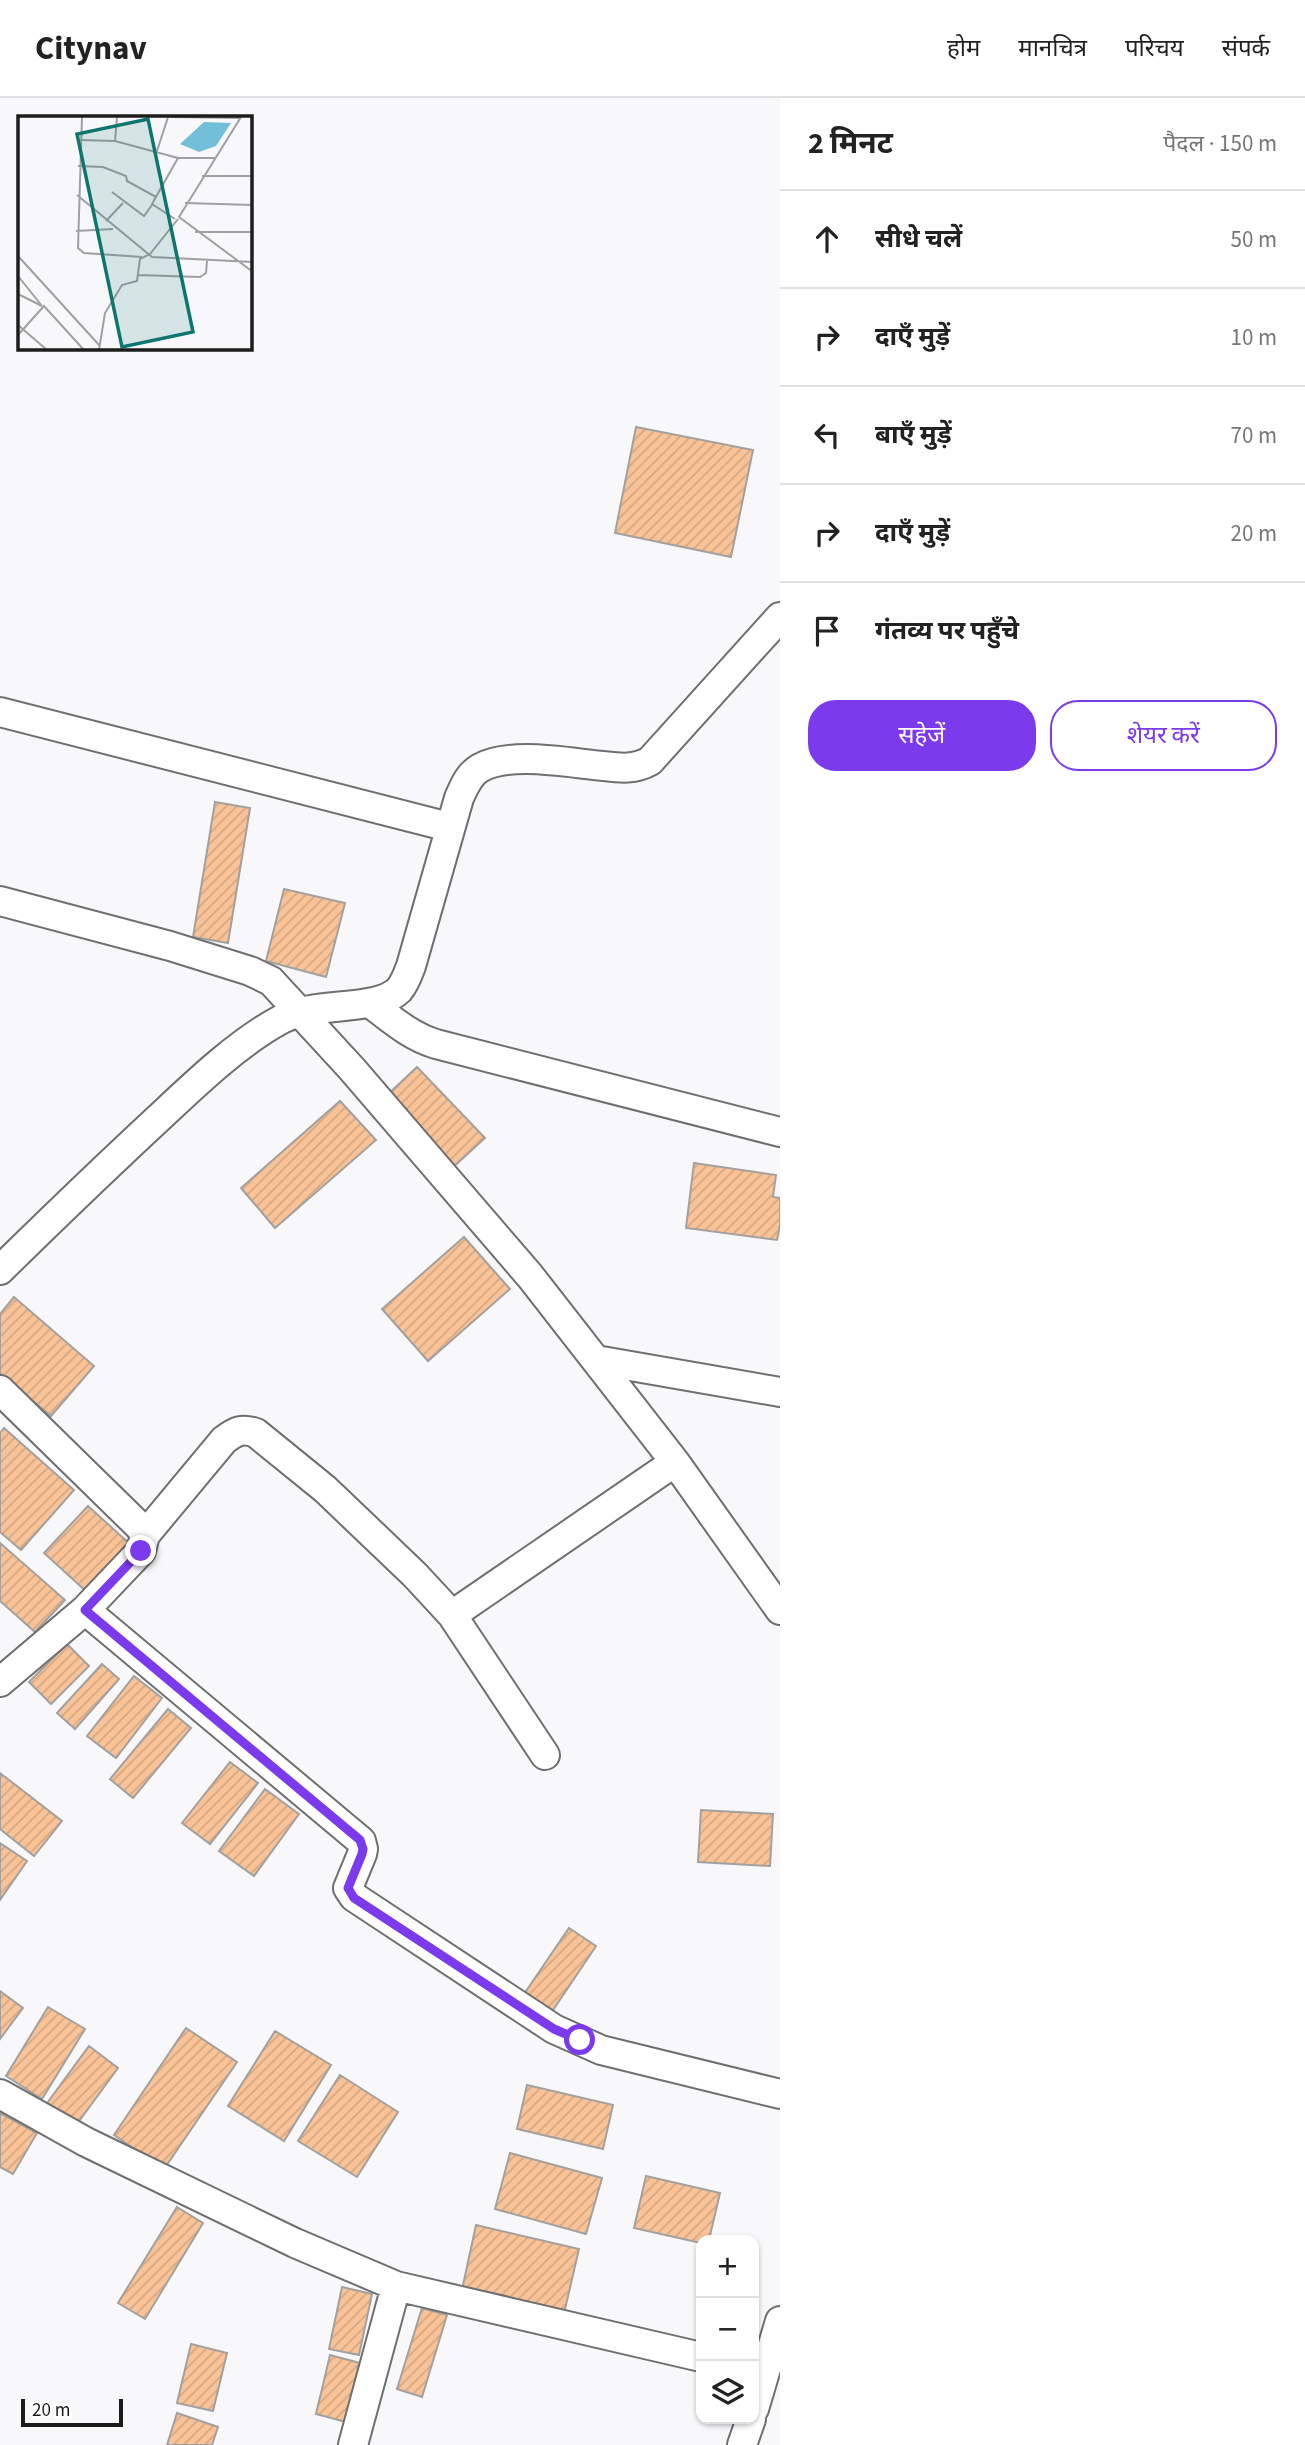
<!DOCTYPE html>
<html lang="hi">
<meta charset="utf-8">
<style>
:root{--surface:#fff;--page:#f2f2f2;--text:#222;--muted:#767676;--line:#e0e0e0;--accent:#7c3aed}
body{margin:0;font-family:"Source Sans 3","Noto Sans Devanagari",sans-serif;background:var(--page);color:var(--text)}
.controls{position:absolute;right:21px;bottom:21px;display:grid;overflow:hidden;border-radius:14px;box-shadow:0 2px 5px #0004}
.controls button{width:63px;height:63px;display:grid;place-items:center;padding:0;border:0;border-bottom:2px solid var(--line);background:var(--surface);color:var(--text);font:35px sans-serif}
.scale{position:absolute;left:21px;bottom:18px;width:102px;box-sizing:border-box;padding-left:7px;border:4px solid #1c1c1d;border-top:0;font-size:19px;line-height:24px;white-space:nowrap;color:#1c1c1d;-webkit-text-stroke:5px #fff;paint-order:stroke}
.stop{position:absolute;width:21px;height:21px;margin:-16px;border:5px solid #7c3aed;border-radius:50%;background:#fff}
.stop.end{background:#7c3aed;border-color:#fff;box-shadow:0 2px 7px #0008}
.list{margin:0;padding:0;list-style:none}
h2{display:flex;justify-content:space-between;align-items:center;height:91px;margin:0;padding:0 28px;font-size:30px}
h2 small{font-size:23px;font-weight:400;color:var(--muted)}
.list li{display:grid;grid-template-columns:46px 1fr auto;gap:21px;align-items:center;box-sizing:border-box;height:98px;padding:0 28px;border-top:2px solid var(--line)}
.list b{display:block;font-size:26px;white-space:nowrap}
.list em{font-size:23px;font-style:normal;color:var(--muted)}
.actions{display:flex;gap:14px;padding:21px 28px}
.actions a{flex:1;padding:16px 0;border:2px solid var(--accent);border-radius:28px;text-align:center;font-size:24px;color:var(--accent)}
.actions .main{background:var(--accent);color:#fff}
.icon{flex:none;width:38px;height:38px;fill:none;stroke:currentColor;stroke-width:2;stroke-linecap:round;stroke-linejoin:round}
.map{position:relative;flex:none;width:780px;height:2347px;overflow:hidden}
header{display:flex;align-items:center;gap:42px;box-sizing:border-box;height:98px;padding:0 35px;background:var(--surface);border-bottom:2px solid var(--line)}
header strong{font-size:33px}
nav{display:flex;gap:38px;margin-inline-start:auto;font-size:24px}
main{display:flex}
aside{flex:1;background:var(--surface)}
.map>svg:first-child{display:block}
</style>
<header>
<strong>Citynav</strong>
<nav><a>होम</a><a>मानचित्र</a><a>परिचय</a><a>संपर्क</a></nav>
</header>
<main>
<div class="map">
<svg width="780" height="2347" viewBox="0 0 780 2347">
<defs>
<pattern id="building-hatch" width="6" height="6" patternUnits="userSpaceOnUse" patternTransform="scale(1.75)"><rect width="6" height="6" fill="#f9c397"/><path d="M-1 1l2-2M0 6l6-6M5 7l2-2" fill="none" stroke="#d5a782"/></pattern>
</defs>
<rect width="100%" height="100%" fill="#f8f8fb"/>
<path fill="url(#building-hatch)" stroke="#a3a19f" stroke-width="2" d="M636 329 753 352 731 459 615 435Z
M215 704 250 710 228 845 193 839Z
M284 791 345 805 326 879 266 863Z
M417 969 485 1040 451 1071 384 1000Z
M340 1003 376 1042 275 1130 241 1090Z
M694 1065 776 1077 773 1099 780 1100V1127L777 1142 686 1130Z
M464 1139 510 1191 428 1263 382 1211Z
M14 1199 94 1268 51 1318 0 1275V1216Z
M4 1330 74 1392 21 1452 0 1434V1335Z
M88 1408 132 1448 88 1495 44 1455Z
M0 1445 65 1502 35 1534 0 1503Z
M67 1546 89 1568 51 1606 29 1584Z
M102 1566 119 1581 75 1631 57 1615Z
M134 1578 162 1600 116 1660 87 1638Z
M168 1611 191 1630 133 1700 110 1681Z
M230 1664 258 1685 210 1746 182 1725Z
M0 1675 62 1723 34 1758 0 1731Z
M265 1691 299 1716 254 1778 219 1753Z
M701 1712 773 1716 770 1768 698 1764Z
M0 1745 27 1763 0 1802Z
M569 1830 596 1848 547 1921 520 1902Z
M0 1893 23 1910 0 1941Z
M48 1909 85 1931 42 2001 6 1978Z
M186 1930 237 1964 164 2071 114 2037Z
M275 1933 331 1967 284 2043 228 2008Z
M89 1948 118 1970 71 2034 42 2012Z
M340 1977 398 2014 357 2079 298 2043Z
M527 1987 613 2007 603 2051 517 2031Z
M0 2015 37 2035 13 2076 0 2069Z
M510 2055 602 2080 586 2136 495 2111Z
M646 2078 720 2095 709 2142H701V2145L634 2130Z
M177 2109 203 2125 145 2221 118 2205Z
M476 2127 579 2151 562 2224 460 2201Z
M342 2189 372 2196 359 2257 329 2251Z
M422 2210 447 2217 422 2299 397 2291Z
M191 2246 227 2255 213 2313 177 2305Z
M330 2257 360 2265 346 2324 316 2316Z
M177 2315 218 2329 212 2347H167Z"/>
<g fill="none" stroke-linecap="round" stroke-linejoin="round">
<g stroke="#6f6f71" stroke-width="32">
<path id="minor" d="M0 614 449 729
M0 803 170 848 250 873 271 883 352 971 530 1178 675 1364 780 1512
M370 905C391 921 410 938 436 946L780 1034
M0 1172C53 1120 107 1068 162 1017 197 984 239 944 282 921 315 903 377 914 399 892 405 885 408 876 411 868L459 700C464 689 469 676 480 670 510 653 569 665 603 668 620 670 634 672 650 663L780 519
M596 1262 780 1294
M0 1292 140 1429 145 1437 141 1453 85 1512 0 1584
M145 1437 224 1342C236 1333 242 1330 256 1335L325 1391 415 1477 452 1517 545 1657
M85 1512 361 1743 363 1751 362 1756 348 1790 354 1799 554 1931 601 1952 780 1996
M452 1517 675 1364
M0 1996 86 2044 295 2145 396 2188 701 2259
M754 2311 780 2223
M353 2347 396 2188
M742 2347 751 2321"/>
</g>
<use href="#minor" stroke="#fff" stroke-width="28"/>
</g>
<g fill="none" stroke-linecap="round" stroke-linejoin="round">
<path stroke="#7c3aed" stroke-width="9" d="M141 1453 85 1512 360 1742 363 1751 362 1756 348 1790 354 1800 554 1931 580 1942"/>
</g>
<g transform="translate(18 18)">
<rect width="234" height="234" fill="#f8f8fb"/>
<path d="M186 6 213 7 198 30 181 36 162 28Z" fill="#73bfda"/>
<path fill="none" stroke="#a0a0a2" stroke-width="2" d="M64 1 60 132 66 137 124 141M154 1 222 2M223 1 161 101 235 156M62 24 97 25 160 42H197M97 25 99 1M139 35 150 1M60 50 85 51 108 60 109 65 138 81M184 60H235M94 76 126 100 134 89M59 79 134 141 235 146M167 87 235 89M157 103 134 88 160 42M88 105 105 87M58 115 95 113M177 116H235M0 140 82 230M120 159 182 161 188 157 189 145M0 160 24 190M0 178 24 190M0 209 29 234M0 219 26 190 66 234M81 234 87 197 104 169 119 165 122 143 132 138 160 103"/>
<path fill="#0f766e" fill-opacity="0.15" stroke="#0f766e" stroke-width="3.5" d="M130 3 175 216 104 231 59 18Z"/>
<rect width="234" height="234" fill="none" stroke="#1c1c1d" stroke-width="3.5"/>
</g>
</svg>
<div class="controls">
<button>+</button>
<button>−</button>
<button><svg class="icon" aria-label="layers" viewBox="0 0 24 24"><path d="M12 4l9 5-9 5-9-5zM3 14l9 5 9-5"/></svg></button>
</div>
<div class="scale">20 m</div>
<div class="stop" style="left:580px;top:1942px"></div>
<div class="stop end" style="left:141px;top:1453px"></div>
</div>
<aside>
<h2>2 मिनट<small>पैदल · 150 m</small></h2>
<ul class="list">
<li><svg class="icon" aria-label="ahead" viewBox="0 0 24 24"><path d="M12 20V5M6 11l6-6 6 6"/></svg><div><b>सीधे चलें</b></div><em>50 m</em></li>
<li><svg class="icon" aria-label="right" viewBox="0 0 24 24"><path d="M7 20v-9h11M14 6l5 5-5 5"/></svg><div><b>दाएँ मुड़ें</b></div><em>10 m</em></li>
<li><svg class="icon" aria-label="left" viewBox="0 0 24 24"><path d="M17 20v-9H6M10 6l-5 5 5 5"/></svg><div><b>बाएँ मुड़ें</b></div><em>70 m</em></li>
<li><svg class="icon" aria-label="right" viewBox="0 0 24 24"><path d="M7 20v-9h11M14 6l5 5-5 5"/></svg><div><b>दाएँ मुड़ें</b></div><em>20 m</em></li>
<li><svg class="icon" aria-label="arrive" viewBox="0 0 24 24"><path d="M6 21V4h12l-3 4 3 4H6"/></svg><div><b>गंतव्य पर पहुँचे</b></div></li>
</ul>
<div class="actions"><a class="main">सहेजें</a><a>शेयर करें</a></div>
</aside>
</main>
